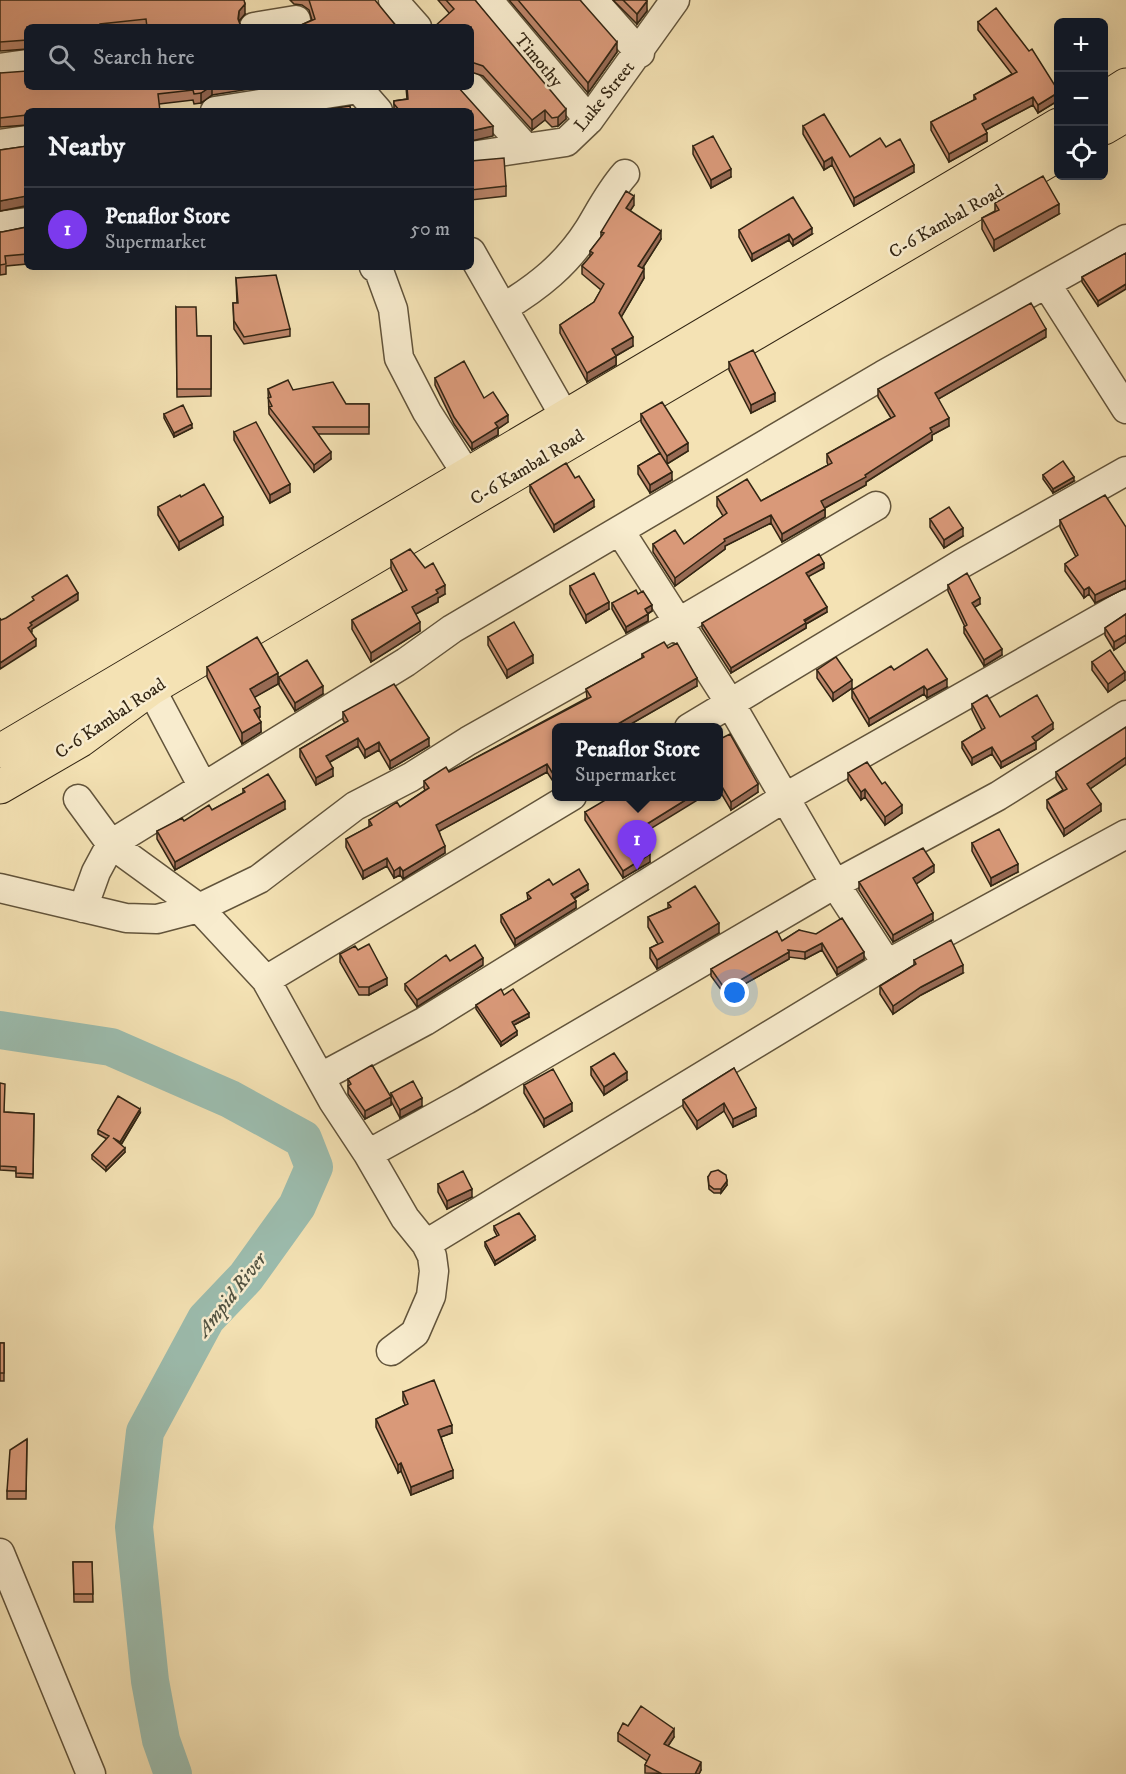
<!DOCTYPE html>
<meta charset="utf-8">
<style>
:root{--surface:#171b24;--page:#242831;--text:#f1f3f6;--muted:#9ea1a6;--line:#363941;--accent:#7c3aed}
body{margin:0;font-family:"IM FELL DW Pica",serif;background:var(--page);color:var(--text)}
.controls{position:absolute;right:18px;top:18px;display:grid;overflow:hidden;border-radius:9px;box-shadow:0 6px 24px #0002}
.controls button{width:54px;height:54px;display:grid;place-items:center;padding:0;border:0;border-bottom:2px solid var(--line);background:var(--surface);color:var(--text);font:30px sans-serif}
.you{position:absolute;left:735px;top:993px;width:21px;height:21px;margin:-15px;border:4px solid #fff;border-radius:50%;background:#1a73e8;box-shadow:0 0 0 9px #1a73e833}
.badge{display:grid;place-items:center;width:39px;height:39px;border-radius:50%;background:var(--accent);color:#fff;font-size:20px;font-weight:700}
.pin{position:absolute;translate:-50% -50px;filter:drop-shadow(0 2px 3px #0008)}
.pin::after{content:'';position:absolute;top:32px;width:21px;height:18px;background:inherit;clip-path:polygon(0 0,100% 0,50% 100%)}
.popup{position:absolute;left:552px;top:723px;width:171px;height:78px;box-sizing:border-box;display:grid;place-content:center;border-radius:9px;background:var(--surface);filter:drop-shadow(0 2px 4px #0005);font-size:20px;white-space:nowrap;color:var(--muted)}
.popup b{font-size:22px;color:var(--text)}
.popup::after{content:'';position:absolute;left:50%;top:100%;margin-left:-12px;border:12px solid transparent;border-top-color:var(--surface)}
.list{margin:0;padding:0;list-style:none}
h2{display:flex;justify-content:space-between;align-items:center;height:78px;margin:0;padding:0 24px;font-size:26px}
h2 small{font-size:20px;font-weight:400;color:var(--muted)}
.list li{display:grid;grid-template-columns:39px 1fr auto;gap:18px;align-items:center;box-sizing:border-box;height:84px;padding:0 24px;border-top:2px solid var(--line)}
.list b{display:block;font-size:22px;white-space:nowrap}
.list p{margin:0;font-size:20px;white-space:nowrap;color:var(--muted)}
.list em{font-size:20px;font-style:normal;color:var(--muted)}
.icon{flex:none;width:33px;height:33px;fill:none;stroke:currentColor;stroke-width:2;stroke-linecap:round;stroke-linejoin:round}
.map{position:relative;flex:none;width:1126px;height:1774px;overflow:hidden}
.search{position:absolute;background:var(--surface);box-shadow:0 6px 24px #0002;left:24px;top:24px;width:450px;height:66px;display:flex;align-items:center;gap:15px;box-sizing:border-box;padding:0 21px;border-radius:9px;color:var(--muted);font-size:22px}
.panel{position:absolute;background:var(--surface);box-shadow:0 6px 24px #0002;left:24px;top:108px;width:450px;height:162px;border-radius:9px}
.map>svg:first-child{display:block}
</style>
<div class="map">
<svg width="1126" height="1774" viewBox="0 0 1126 1774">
<rect width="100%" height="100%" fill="#f4e2b4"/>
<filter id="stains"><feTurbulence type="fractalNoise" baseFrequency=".00333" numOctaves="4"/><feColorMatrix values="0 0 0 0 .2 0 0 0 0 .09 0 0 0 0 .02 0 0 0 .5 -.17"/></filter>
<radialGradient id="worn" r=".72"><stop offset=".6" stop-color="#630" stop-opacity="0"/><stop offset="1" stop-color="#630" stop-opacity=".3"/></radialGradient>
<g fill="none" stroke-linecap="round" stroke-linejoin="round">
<path stroke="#9cbdaf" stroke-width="38" d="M0 1030 111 1047 230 1099 303 1139 314 1167 297 1206 246 1277 206 1319 145 1432 134 1527 150 1681 161 1740 173 1774"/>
<g stroke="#62543b" stroke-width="31">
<path id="minor" d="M393 0 417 27
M488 0 589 120
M593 0 640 53
M254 27 296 20
M0 68 27 64
M357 87 378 111
M471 87 526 148
M215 111 358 89
M0 144 27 140
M471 156 566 142 589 120 675 0
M0 226 27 222
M471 252 565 417
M374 267 378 268 393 309 399 358 427 412 478 492
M1047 285 1126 409
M503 308C538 287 567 264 589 229 601 209 610 191 625 174
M620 531 730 703 835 884 887 964
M141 670 203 787
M689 728 961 564 1126 471
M78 799 111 844 96 872 83 908
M0 888 126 918 157 919 199 908 259 879 355 806 411 777 468 741 679 622 876 506
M266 980 572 796
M321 1077 425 1021 784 798 1126 604
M368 1154 466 1100 835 884 998 796 1126 715
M426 1244 887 964 1126 834
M391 1351 415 1333 431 1296 434 1271 432 1256 426 1244 405 1218 368 1154 333 1101 266 980 199 908 111 844 406 662 452 629 883 375 1126 239
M0 1553 91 1774"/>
</g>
<g stroke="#322513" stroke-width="35">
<path id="major" d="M1104 99 1126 85
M1104 128 1126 115
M0 751 1058 125
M0 787 81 740 152 688 1058 155"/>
</g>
<use href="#minor" stroke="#f8ecce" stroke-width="28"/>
<use href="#major" stroke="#f4e2b4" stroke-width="33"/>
</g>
<path fill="#bb8468" stroke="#322513" stroke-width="1.5" d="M0 0 245 14 239 21 241 27H27V49L0 51Z
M290 0H375L299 26 312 20 309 10 302 5 294 4Z
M438 0H475L566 119 558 126 552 127 545 120 532 130 483 76 471 72V27L449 13Z
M509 0H580L617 52 588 93Z
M613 0H645L647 11 637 24Z
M978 22 1059 91V100L1038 113 1033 105 986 130 987 141 949 162 931 130V122L974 100V95L1012 74 978 30Z
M0 73 27 87H263L212 95 201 103 194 104 193 100 159 104 27 111V125L0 127Z
M406 87H458L493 136 471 111H394V101L407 99Z
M803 126 850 157 886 147 914 172 854 206 832 165 824 170 803 134Z
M27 146V206L0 211V150Z
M693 146 731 177 711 188 693 154Z
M471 161 506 186V196L471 200Z
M995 203 1059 214 994 251 982 229V218L995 211Z
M634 205 630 211 661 239 642 269 644 278 621 317 633 346 616 356V365L587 382 560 333V325L594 302 601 290 582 274V266L590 257V251L601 237V232Z
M27 227V264L6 266V274L0 275V232H2Z
M739 230 812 234 793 246 789 240 752 261 739 237Z
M1126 253 1098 306 1082 282V277Z
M236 278 290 329V336L244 344 234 329 233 303H237Z
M176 307 197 336H211V396L177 397Z
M1046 337 938 399 949 426 932 435V440L866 482V485L825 508V517L782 542 771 523 725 546V549L675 586 653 552V544H684L723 516 717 506V497L761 501 828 465 827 462V454L891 418 878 397V389Z
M729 362 775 401 751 413 729 370Z
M435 378 484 398 508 422 498 429V435L472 450 454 424 435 385Z
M268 389 293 390 346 404H369V434H318L331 459 314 472 269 414Z
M164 414 192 428 174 437 164 418Z
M641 414 688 451 667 464 672 480 650 493 638 474V466L660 453 641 422Z
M234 432 290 492 270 503 234 440Z
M1043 475 1074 481 1053 493 1043 479Z
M530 485 594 507 554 532 530 492Z
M181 497 223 525 179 550 158 515V507Z
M930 519 963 536 944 548 930 527Z
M1060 520 1126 527V588L1095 603 1089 594 1084 598 1065 571V564L1076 557 1060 527Z
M391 560 445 594 438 598V602L416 614 420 631 371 662 352 629V620L403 592 391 569Z
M824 568 808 576 827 612 806 624V628L731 673 702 628V623Z
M948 585 980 604 974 607 1002 655 984 666 964 633V627H965L948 591Z
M570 586 609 609 586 623 570 594Z
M638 594 652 611 648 614V621L626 633 612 609V603Z
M1126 614V642L1114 650 1105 635V628Z
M488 637 533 663 507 678 488 645Z
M668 648 697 686 624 728H556V786L547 772 439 831 445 853 403 879 400 875 394 878 387 866 363 879 346 847V839L369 827V820L400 807 425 790 424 788V781L449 772 587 698 586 689 642 658V654Z
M1092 662 1125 680 1108 692 1092 670Z
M207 667 278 684 254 697 260 717 259 718 261 732 242 744 207 677Z
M817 670 852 688 833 701 817 678Z
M894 670 947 687 927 698 924 694 869 726 852 698V690Z
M279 677 323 694 295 711 279 685Z
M972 704 1000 717 1053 729 1035 742 1036 749 1001 768 992 754 972 765 962 748V742L982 730 972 710Z
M343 712 429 746 390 769 379 750 365 758 358 746 330 762 333 776 316 785 300 757V749L345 723 343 720Z
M718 740 758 792 731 810 718 788Z
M1126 764 1090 789 1101 811 1064 836 1047 808V800L1063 790 1056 779V772Z
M848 773 902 813 885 825 865 797 861 800 848 781Z
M243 789 285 809 175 870 157 839V831L184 821 212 810 243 793Z
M585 812 638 837 650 862 623 878 585 820Z
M972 843 1018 872 991 886 972 851Z
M934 872 916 884 933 920 893 942 859 890V882Z
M553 885 588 890 574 899 576 908 515 946 501 922V915L528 900 527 893Z
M668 903 719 933 657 969 650 958V948L658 944 648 927V917L668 908Z
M799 930 864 959 837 975 822 950 805 959 789 957V959L725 995 711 976V969L782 941Z
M358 950 387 985 369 995H359L340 962V954Z
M914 960 963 973 921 995 893 1014 880 994V986L914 965Z
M483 965 417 1007 405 990V984Z
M504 995 529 1017 514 1025 517 1035 501 1046 476 1009V1005Z
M591 1067 627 1080 604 1095 591 1075Z
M734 1068 756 1116 733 1127 724 1111 697 1129 683 1107V1100Z
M348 1079 391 1096V1093L422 1106 400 1118 391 1101V1105L365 1119 348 1094Z
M0 1083 4 1112 34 1114 33 1178 16 1177V1171L0 1170Z
M524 1085 572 1111 544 1127 524 1093Z
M140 1113 121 1145 125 1152 106 1171 92 1159V1155L107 1139 98 1134V1130Z
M708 1177 727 1185 721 1193H714L709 1189Z
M438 1184 472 1197 447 1209 438 1192Z
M494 1226 535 1240 495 1265 485 1246V1242L497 1236 494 1230Z
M0 1343H4V1381H0Z
M403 1392 452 1433 441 1437 453 1478 411 1495 401 1471 398 1473 376 1427V1419L405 1405 403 1400Z
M27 1439 26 1499H7V1491Z
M73 1562H92L93 1602H74Z
M628 1726 674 1737 668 1746 701 1770 699 1774 645 1773V1765L647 1761 618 1741V1733Z"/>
<path fill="#986b55" stroke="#322513" stroke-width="1.5" d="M647 1V11L637 24V14Z
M245 4V14L239 21 238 27 239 11Z
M617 42V52L588 93V83Z
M210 87H212V95L201 103V93Z
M1059 92V100L1038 113V105Z
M1033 97V105L982 132V124Z
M566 109V119L558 126V117Z
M545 110V120L532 130V120Z
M493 126V136L471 141V131Z
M987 133V141L949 162V154Z
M832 157V165L824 170V162Z
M914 165V172L854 206V198Z
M731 169V177L711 188V180Z
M25 196V206L0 211V201Z
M634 196V205L626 217V208Z
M1059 204V214L994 251V240Z
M812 228V234L793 246V240Z
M661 231V239L638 275V266Z
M789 234V240L752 261V254Z
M644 269V278L619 321V313Z
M1126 284V289L1098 306V301Z
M1046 329V337L935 401V393Z
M633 337V346L612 358V349Z
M616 356V365L587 382V373Z
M775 393V401L751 413V405Z
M508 415V422L498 429V435L472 450V443L495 423Z
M949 418V426L932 435V440L866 482V485L821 510V501L865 475 930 428Z
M192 424V428L174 437V433Z
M688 443V451L667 464V456Z
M331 452V459L314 472V465Z
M672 472V480L650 493V485Z
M1074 477V481L1053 493V489Z
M290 484V492L270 503V495Z
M594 500V507L554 532V525Z
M825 509V517L782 542V534Z
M771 515V523L725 546V549L675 586V578L724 539Z
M223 517V525L179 550V542Z
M963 528V536L944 548V540Z
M824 563V568L806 578V573Z
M1126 580V588L1095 603V595Z
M445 585V594L438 598V602L412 616V607L436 590Z
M1089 587V594L1084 598V590Z
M78 593V600L32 629V632L28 634V628L30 623Z
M980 598V604L972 609V603Z
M609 602V609L586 623V615Z
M652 605V611L645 615V609Z
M827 607V612L806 624V628L731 673V668Z
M648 614V621L626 633V627Z
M420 622V631L371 662V653Z
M1126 635V642L1114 650V642Z
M36 639V646L0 669V663Z
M1002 649V655L984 666V660Z
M533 655V663L507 678V670Z
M1125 672V680L1108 692V684Z
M278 673V684L250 700V689Z
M697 678V686L624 728H611Z
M947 679V687L927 698V690Z
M852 680V688L833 701V693Z
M323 686V694L295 711V703Z
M924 686V694L869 726V719Z
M260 707V717L254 720V710Z
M261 722V732L242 744V733Z
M1053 723V729L1032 744V737Z
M358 738V746L326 764V756Z
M429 738V746L390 769V761Z
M379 742V750L365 758V750Z
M1036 742V749L1001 768V762Z
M992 747V754L972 765V758Z
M1126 757V764L1087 791V784Z
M547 764V772L436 833V825Z
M333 768V776L316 785V778Z
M758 784V792L731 810V802Z
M865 789V797L861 800V792Z
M692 796H704L634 839V832Z
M285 801V809L175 870V862Z
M1101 804V811L1064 836V829Z
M902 805V813L885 825V817Z
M445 846V853L403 879V871Z
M650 854V862L623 878V871Z
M387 858V866L363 879V871Z
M1018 864V872L991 886V878Z
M934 865V872L913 886V878Z
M400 867V875L394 878V871Z
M588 884V890L571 900V894Z
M576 901V908L515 946V939Z
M933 913V920L893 942V935Z
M719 923V933L657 969V960Z
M822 943V950L805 959V952Z
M789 952V959L725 995V989Z
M864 952V959L837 975V968Z
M483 958V965L417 1007V1000Z
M963 965V973L921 995 893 1014V1006L921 987Z
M387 978V985L369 995V987Z
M529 1013V1017L512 1026V1022Z
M517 1031V1035L501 1046V1042Z
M627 1072V1080L604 1095V1087Z
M391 1097V1105L365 1119V1111Z
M422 1098V1106L400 1118V1110Z
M572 1103V1111L544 1127V1119Z
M724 1103V1111L697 1129V1121Z
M756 1108V1116L733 1127V1119Z
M140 1109V1113L120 1146V1142Z
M125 1148V1152L106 1171V1167Z
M727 1181V1185L721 1193V1189Z
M472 1189V1197L447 1209V1201Z
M535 1236V1240L495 1265V1261Z
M452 1425V1433L438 1438V1430Z
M401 1463V1471L398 1473V1465Z
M453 1470V1478L411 1495V1487Z
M674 1729V1737L664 1752V1744Z
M701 1762V1770L699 1774H695Z"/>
<path fill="#d99979" stroke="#322513" stroke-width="1.5" d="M0 0H244L245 4 239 11 238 19 241 27H147L146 19 100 24V27H27V40L0 42Z
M309 0H375L397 27H295L299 26 315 19Z
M446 0H475L566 109 558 117 552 118 545 110 532 120 483 66 471 62V27H434L454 9Z
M518 0H580L617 42 588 83Z
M623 0H645L647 1 637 14Z
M996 8 1029 51 1032 49 1059 92 1038 105 1033 97 982 124 987 133 949 154 931 122 976 99 974 95 1017 72 978 22Z
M27 71V87H210L201 93 194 94 193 90 158 94 160 111H27V115L0 118V73Z
M407 87H458L493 126 471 131V111H400L394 104V101L408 99Z
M350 106 351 111H315Z
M824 114 850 157 880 138 886 147 900 139 914 165 854 198 832 157 824 162 803 126Z
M713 136 731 169 711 180 693 146Z
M27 146V196L0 201V150Z
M504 158 506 186 471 190V161Z
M1043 176 1059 204 994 240 982 218 999 210 995 203Z
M626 191 634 196 626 208 661 231 638 266 644 269 619 313 633 337 612 349 616 356 587 373 560 325 594 302 604 284 582 266 593 253 590 251 604 233 601 232Z
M793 197 812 228 793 240 789 234 752 254 739 230Z
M27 227V254L5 256 6 264 0 265V232H2Z
M1126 253V284L1098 301 1082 277Z
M276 275 290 329 244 337 234 321 233 303H238L236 278Z
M1031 303 1046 329 935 393 949 418 930 428 932 432 865 475 866 477 821 501 825 509 782 534 771 515 724 539 725 541 675 578 653 544 675 530 684 544 727 513 717 497 747 479 761 501 832 463 827 454 895 416 878 389Z
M176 307H196L197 336H211V389H177Z
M753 350 775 393 751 405 729 362Z
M464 361 484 398 493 392 508 415 495 423 498 427 472 443 454 417 435 378Z
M288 380 293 390 333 382 346 404H369V427H313L331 452 314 465 269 407 272 406 268 398 271 397 268 389Z
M662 402 688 443 667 456 641 414Z
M183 405 192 424 174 433 164 414Z
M256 422 290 484 270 495 234 432Z
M660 453 672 472 650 485 638 466Z
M1063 461 1074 477 1053 489 1043 475Z
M566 463 575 478 579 476 594 500 554 525 530 485Z
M204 484 223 517 179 542 158 507 180 495 181 497Z
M1105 495 1126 527V580L1095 595 1089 587 1084 590 1065 564 1078 555 1060 520Z
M949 507 963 528 944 540 930 519Z
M410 549 425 568 433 563 445 585 436 590 438 593 412 607 420 622 371 653 352 620 407 590 391 560Z
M819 554 824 563 806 573 827 607 804 620 806 623 731 668 702 623Z
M594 573 609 602 586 615 570 586Z
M967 573 980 598 972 603 1002 649 984 660 964 627 967 625 948 585Z
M67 575 78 593 30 623 32 625 28 628 36 639 0 663V618L1 620 6 618 34 600 32 597Z
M636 590 638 594 643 591 652 605 645 609 648 614 626 627 612 603Z
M1126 614V635L1114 642 1105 628Z
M514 622 533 655 507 670 488 637Z
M257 637 278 673 250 689 260 707 254 710 261 722 242 733 207 667Z
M664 642 668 648 677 643 697 678 611 728H556V779L547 764 436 825 445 846 403 871 400 867 394 871 387 858 363 871 346 839 372 825 369 820 397 802 400 807 429 788 424 781 446 767 449 772 591 697 586 689 644 657 642 654Z
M927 649 947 679 927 690 924 686 869 719 852 690 891 666 894 670Z
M1110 650 1125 672 1108 684 1092 662Z
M836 657 852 680 833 693 817 670Z
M307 660 323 686 295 703 279 677Z
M394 684 429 738 390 761 379 742 365 750 358 738 326 756 333 768 316 778 300 749 348 721 343 712Z
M987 695 1000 717 1037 695 1053 723 1032 737 1036 742 1001 762 992 747 972 758 962 742 985 728 972 704Z
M1126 727V757L1087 784 1101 804 1064 829 1047 800 1067 789 1056 772Z
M730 734 758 784 731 802 718 780V740Z
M867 762 882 784 885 782 902 805 885 817 865 789 861 792 848 773Z
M268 774 285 801 175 862 157 831 182 818 184 821 209 805 212 810 245 792 243 789Z
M612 796H692L634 832 650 854 623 871 585 812Z
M999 829 1018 864 991 878 972 843Z
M923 848 934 865 913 878 933 913 893 935 859 882Z
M579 869 588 884 571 894 576 901 515 939 501 915 531 898 527 893 549 879 553 885Z
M695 886 719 923 657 960 650 948 663 942 648 917 671 907 668 903Z
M842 918 864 952 837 968 822 943 805 952 788 950 789 952 725 989 711 969 777 931 782 941 799 930 816 934Z
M951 940 963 965 921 987 893 1006 880 986 916 964 914 960Z
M369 944 387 978 369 987H359L340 954 355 946 358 950Z
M475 945 483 958 417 1000 405 984 446 955 450 961Z
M501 989 504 995 513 989 529 1013 512 1022 517 1031 501 1042 476 1005Z
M614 1053 627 1072 604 1087 591 1067Z
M372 1065 391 1097 365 1111 348 1086 351 1084 348 1079Z
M734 1068 756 1108 733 1119 724 1103 697 1121 683 1100Z
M553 1069 572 1103 544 1119 524 1085Z
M413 1081 422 1098 400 1110 391 1093Z
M0 1083 5 1084 4 1112 34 1114 33 1174 16 1173V1167L0 1166Z
M118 1096 140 1109 120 1142 113 1138 125 1148 106 1167 92 1155 109 1136 98 1130Z
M718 1170 726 1175 727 1181 721 1189H714L709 1185 708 1177 711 1172Z
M463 1171 472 1189 447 1201 438 1184Z
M519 1213 535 1236 495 1261 485 1242 499 1235 494 1226Z
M0 1343H4V1373H0Z
M434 1380 452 1425 438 1430 453 1470 411 1487 401 1463 398 1465 376 1419 408 1404 403 1392Z
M27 1439 26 1491H7L10 1450Z
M73 1562H92L93 1594H74Z
M641 1706 674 1729 664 1744 701 1762 695 1774H662L645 1765 650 1755 618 1733 623 1723 628 1726Z"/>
<g text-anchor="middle" stroke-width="5" stroke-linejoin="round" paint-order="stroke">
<g font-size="18" fill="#322513" stroke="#f8ecce">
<text transform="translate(539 60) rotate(50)" y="6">Timothy</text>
<text transform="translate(604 96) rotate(-51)" y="6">Luke Street</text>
<text transform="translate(946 221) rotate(-30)" y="6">C-6 Kambal Road</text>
<text transform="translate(527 467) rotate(-31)" y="6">C-6 Kambal Road</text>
<text transform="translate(110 718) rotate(-34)" y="6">C-6 Kambal Road</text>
</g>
<g font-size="20" font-style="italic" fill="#525342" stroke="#f8ecce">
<text transform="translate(231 1294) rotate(-52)" y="7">Ampid River</text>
</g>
</g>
<rect width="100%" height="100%" filter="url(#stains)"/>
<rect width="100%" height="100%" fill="url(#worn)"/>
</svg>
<div class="controls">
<button>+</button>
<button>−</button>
<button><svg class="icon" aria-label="locate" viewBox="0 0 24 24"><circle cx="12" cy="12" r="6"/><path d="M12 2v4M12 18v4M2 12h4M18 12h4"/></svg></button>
</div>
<div class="you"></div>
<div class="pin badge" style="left:637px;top:870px">1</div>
<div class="popup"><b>Penaflor Store</b>Supermarket</div>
<div class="search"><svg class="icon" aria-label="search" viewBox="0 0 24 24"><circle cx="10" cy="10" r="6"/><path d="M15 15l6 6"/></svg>Search here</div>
<section class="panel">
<h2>Nearby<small></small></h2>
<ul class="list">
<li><span class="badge">1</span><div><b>Penaflor Store</b><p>Supermarket</p></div><em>50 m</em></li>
</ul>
</section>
</div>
